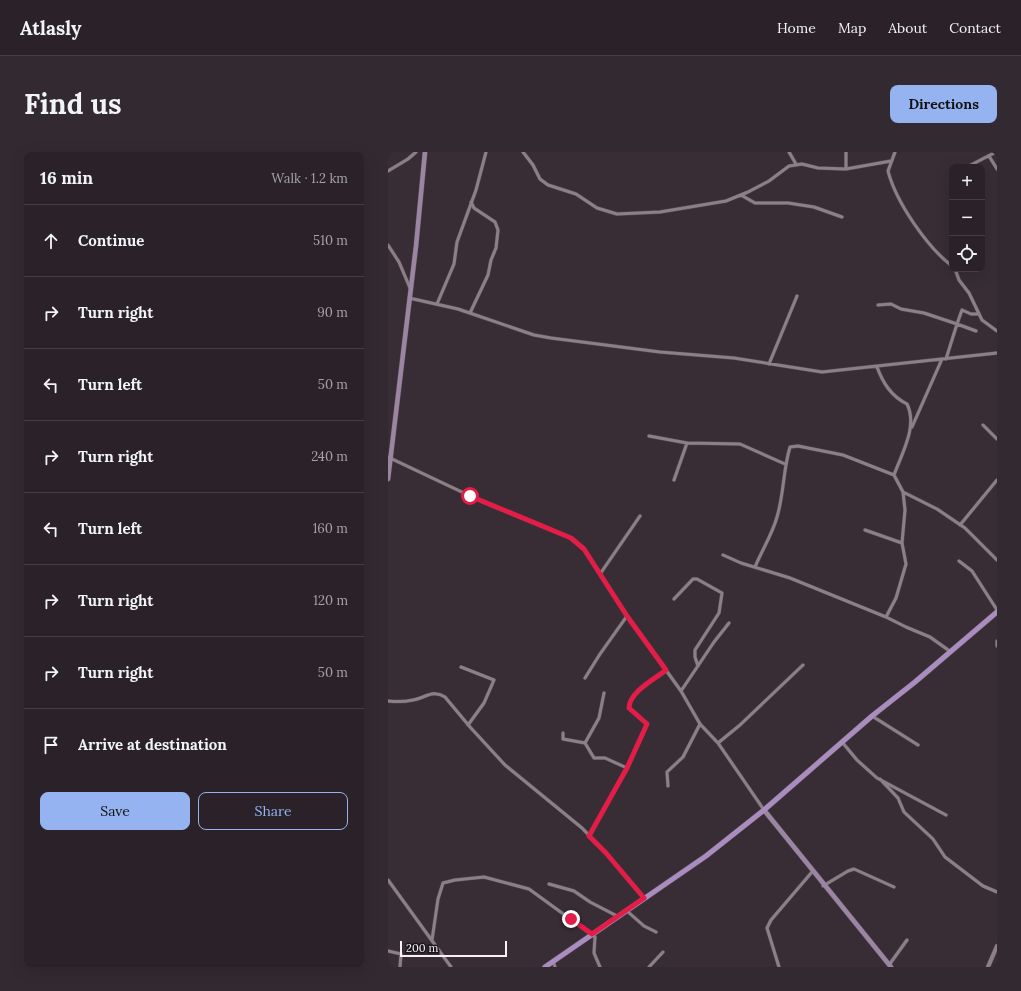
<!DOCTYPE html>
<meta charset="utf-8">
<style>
:root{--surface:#2a2228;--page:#322a30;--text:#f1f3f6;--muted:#a5a4a8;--line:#463f45;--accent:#95b2f1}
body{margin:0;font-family:Lora,serif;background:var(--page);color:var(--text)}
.controls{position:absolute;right:12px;top:12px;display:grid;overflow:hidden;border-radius:8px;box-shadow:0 4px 16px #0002}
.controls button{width:36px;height:36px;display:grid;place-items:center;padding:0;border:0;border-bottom:1px solid var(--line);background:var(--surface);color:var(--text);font:20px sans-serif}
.scale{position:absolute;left:12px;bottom:10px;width:107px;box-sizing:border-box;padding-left:4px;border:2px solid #f8f0f6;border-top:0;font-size:11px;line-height:14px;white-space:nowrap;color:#f8f0f6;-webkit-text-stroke:3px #1c171b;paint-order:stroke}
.stop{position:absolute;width:12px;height:12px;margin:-9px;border:3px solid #e11d48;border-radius:50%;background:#fff}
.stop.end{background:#e11d48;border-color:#fff;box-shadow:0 1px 4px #0008}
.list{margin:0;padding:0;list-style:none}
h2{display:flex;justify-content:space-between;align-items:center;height:52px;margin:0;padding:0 16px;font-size:17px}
h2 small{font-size:13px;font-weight:400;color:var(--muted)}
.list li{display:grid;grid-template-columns:26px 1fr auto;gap:12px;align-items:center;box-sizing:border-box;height:72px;padding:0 16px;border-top:1px solid var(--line)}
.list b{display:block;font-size:15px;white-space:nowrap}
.list em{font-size:13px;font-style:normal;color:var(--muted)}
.actions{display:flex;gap:8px;padding:12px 16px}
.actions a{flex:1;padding:9px 0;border:1px solid var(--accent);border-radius:8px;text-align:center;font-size:14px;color:var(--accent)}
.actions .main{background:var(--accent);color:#111}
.icon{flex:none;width:22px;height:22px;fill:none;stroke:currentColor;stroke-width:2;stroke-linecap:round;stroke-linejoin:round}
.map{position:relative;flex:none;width:609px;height:815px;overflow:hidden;border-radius:8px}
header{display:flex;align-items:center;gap:24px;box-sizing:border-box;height:56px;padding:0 20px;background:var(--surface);border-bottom:1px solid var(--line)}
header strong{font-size:19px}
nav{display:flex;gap:22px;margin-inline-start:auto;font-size:14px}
.intro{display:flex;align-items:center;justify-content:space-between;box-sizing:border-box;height:96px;padding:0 24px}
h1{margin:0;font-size:28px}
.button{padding:10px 18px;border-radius:8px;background:var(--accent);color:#111;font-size:14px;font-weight:700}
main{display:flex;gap:24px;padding:0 24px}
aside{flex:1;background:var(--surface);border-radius:8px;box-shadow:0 4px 16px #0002}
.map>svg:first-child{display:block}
</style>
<header>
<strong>Atlasly</strong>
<nav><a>Home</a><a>Map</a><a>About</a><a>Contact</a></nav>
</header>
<div class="intro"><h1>Find us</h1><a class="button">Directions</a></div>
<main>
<aside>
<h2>16 min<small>Walk · 1.2 km</small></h2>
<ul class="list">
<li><svg class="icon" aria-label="ahead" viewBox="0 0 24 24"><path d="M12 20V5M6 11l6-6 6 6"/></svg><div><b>Continue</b></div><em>510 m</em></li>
<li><svg class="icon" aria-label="right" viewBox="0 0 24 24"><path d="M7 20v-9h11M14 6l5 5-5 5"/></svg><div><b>Turn right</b></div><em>90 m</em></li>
<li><svg class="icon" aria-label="left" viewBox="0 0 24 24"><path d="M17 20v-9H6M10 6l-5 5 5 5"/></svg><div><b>Turn left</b></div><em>50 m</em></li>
<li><svg class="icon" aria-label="right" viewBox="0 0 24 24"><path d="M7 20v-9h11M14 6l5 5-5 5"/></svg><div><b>Turn right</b></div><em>240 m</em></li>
<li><svg class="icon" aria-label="left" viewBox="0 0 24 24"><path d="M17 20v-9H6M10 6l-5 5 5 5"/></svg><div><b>Turn left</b></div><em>160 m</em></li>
<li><svg class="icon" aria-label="right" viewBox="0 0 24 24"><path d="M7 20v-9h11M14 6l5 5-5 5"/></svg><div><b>Turn right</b></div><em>120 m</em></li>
<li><svg class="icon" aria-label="right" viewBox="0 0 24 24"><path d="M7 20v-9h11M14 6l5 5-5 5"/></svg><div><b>Turn right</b></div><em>50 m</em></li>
<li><svg class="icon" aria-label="arrive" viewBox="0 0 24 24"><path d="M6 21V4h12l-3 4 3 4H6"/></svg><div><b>Arrive at destination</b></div></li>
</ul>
<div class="actions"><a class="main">Save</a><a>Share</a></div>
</aside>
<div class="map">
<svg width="609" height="815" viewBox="0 0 609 815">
<rect width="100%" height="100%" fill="#382d35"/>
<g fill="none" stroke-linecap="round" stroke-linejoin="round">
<g stroke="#534a51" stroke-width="4">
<path id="minor" d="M135 0 145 13 152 27 160 33 188 42 209 56 229 62 272 60 338 49 360 40 381 29 401 14 414 12 430 16 458 17 503 9
M401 0 408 12
M458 0V17
M507 0 500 19C508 50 539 95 564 114
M601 4 609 17
M579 15 608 0
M0 19 20 7 28 0
M353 43 367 51H400L426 55 454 65
M0 93 11 110 22 136
M567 117 571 128 581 141 594 168 609 179
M21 146 70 157 146 183 163 186 272 200 346 206 434 220 609 201
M49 152 66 112 69 90 88 38 98 0
M490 153 503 152 513 157 536 161 569 172 558 207
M82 161 100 123 103 108 108 96 110 78 107 70 86 56 83 50
M588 179 569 172 574 158 583 162H590
M381 212 409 144
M489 215C495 231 503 244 519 252 530 274 514 301 506 323
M595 273 609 287
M524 275 554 207
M261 284 299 291 352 292 397 312
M0 305 95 350 183 386 196 397 239 464 293 539 312 572 330 591 376 658
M286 328 299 291
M572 373 609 328
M477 378 514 391
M335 403 353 411 402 426 498 465 518 475 542 485 563 500
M571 409 584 419 609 458
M367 415C374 398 384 383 389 365 396 342 395 318 402 295L410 294 455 303 506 323 515 340
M212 422 252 364
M286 447 305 427H309L334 441 331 461 307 498V505L310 514
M498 465 508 446 518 412 514 391 517 358 515 340 549 357 577 376 609 408
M609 489V494
M73 515 106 528 96 551 80 573
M197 526 212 502 239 464
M293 539 326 490 341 471
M0 549C9 550 16 550 25 548 37 546 45 537 57 545L82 575 117 613 194 676 218 701 256 746
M484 564 530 593
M175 581V587L197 591 206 606H217L239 616 259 572 241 556C241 540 267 527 278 518
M454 590 469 608 489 626 558 663
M197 591 211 566 216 541
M330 591 352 573 415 513
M492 627 510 646 516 660 545 687 557 705 595 734 609 740
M280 634 279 620 295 605 312 572
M201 684 239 616
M0 728 63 815
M161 732 186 739 202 750 231 765
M435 734 460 719 466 717 506 735
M239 759 256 774 268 780
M44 788 50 747 55 731 67 728 96 725 141 737 207 785 206 801 212 815
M0 799 13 802 12 815
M165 809 167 815
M501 813 519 788
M261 815 275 800
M391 815 379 776 383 768 424 720"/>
</g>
<g stroke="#534a51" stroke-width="5">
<path id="tertiary" d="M600 815 609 794"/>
</g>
<g stroke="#534a51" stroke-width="5.5">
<path id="secondary" d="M0 327 28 94 37 0
M376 658 503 815"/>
</g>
<g stroke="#534a51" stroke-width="6">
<path id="primary" d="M157 815 318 704 376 658 484 564 527 530 609 460"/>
</g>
<use href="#minor" stroke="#8c7f88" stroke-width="3"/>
<use href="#tertiary" stroke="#8c7f88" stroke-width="4"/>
<use href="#secondary" stroke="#9b85a3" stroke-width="4.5"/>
<use href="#primary" stroke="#aa8cbf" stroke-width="5"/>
</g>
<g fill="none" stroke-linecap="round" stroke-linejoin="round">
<path stroke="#e11d48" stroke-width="5" d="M82 344 183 386 196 397 239 464 278 518C267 527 241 540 241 556L259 572 239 616 201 684 218 701 256 746 204 782 183 767"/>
</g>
</svg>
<div class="controls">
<button>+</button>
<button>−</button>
<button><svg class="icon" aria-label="locate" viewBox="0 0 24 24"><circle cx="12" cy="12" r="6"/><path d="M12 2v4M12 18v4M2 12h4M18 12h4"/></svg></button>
</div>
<div class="scale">200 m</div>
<div class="stop" style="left:82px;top:344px"></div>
<div class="stop end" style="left:183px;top:767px"></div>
</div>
</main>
